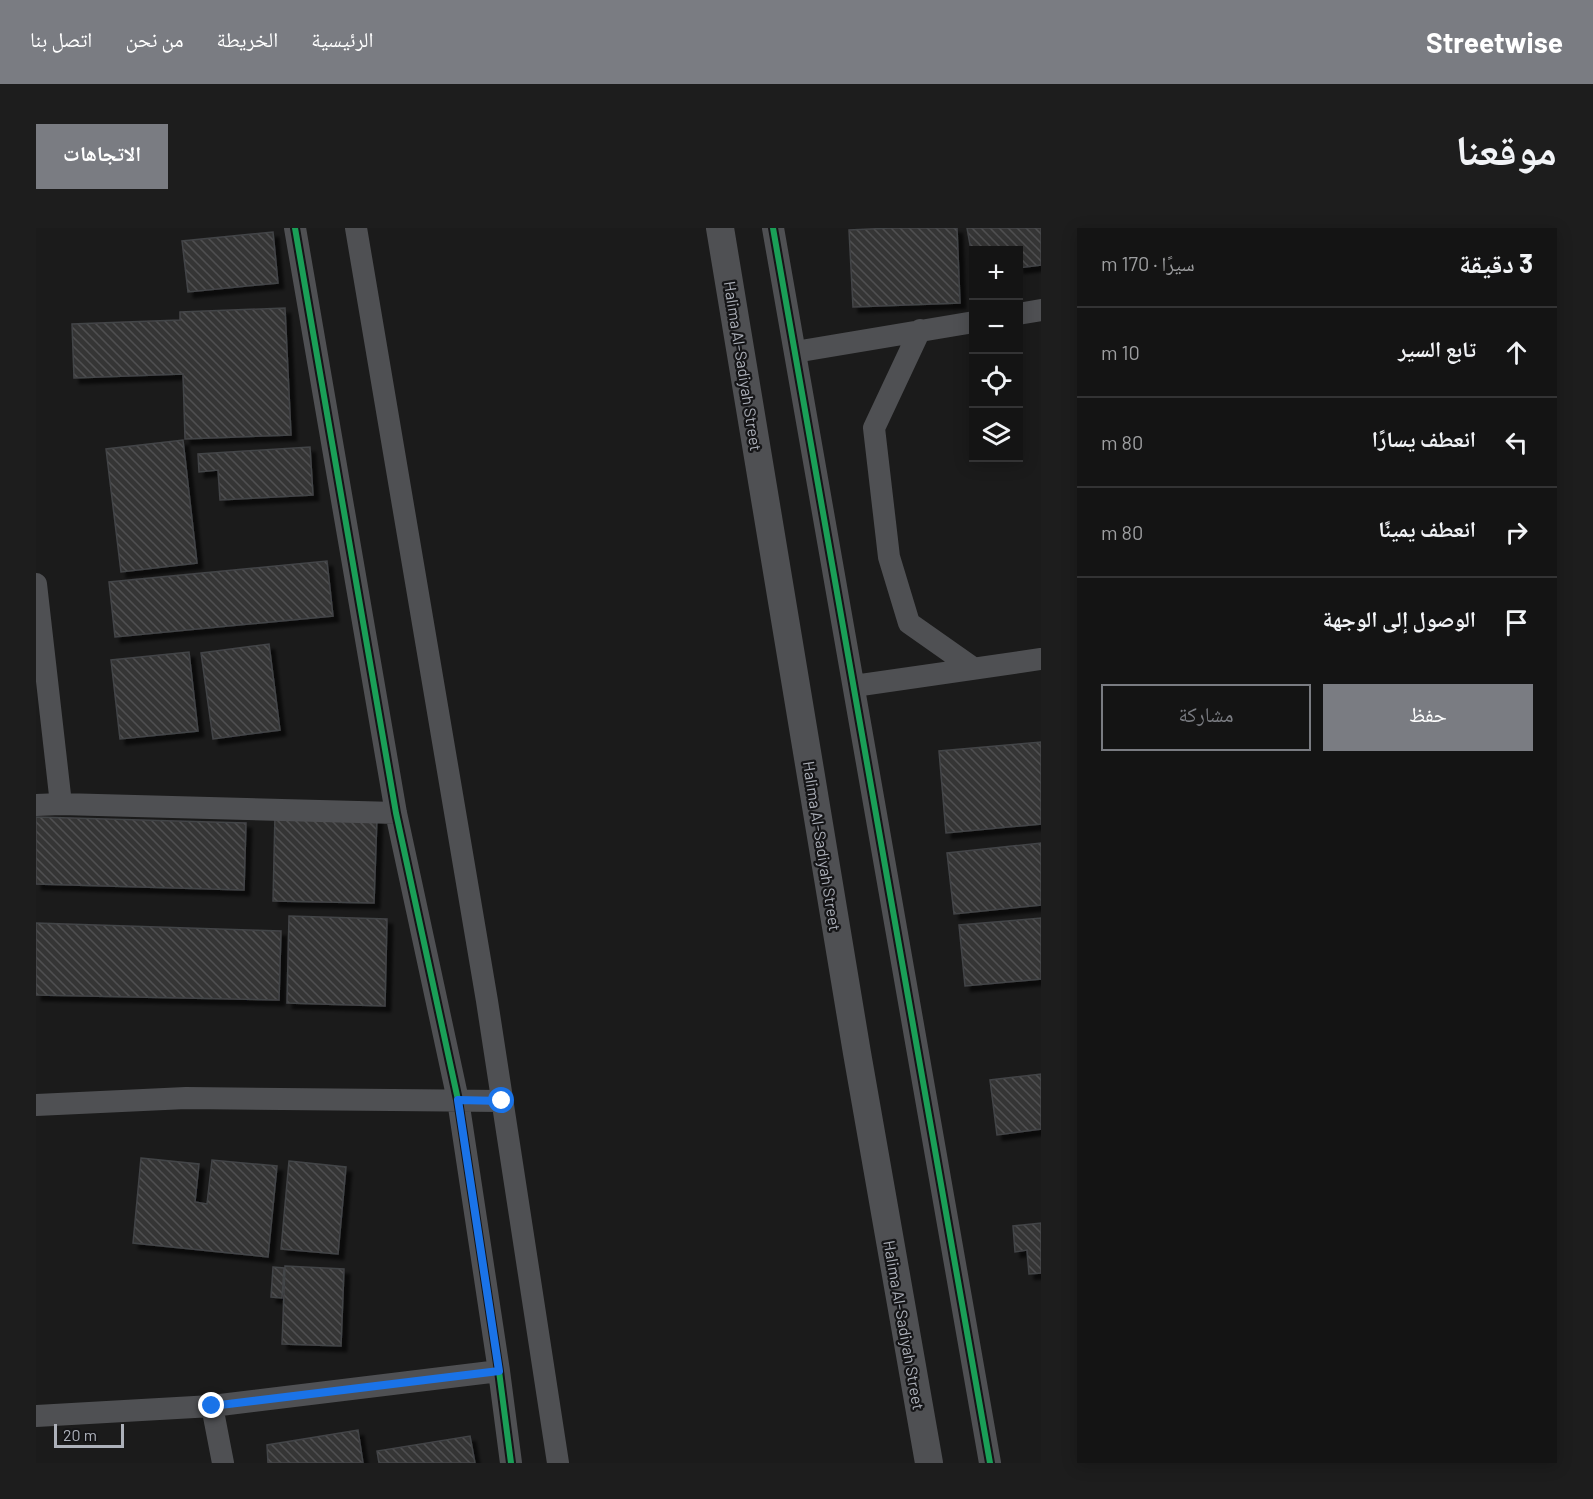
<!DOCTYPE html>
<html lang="ar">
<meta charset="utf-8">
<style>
:root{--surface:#141414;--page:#1d1d1d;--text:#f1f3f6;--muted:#9d9ea0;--line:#333334;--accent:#7a7c82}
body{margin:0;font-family:Barlow,"Noto Naskh Arabic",sans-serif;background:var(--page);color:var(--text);direction:rtl}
.controls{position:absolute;right:18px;top:18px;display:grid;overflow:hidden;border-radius:0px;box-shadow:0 3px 15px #0003}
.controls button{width:54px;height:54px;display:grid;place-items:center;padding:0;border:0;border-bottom:2px solid var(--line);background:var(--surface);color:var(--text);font:30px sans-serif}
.scale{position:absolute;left:18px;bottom:15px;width:70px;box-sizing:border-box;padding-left:6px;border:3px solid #adb1ba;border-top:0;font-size:16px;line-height:21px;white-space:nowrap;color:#adb1ba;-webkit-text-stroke:4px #151517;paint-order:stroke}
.stop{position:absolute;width:18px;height:18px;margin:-14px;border:4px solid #1a73e8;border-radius:50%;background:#fff}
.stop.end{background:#1a73e8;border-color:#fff;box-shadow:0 2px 6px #0008}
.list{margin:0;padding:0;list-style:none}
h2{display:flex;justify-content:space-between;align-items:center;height:78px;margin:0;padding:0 24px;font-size:26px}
h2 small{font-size:20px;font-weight:400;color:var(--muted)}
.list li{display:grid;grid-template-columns:39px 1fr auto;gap:18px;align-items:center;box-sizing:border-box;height:90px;padding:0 24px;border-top:2px solid var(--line)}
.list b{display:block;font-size:22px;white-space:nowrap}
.list em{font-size:20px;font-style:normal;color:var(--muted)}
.actions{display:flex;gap:12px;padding:18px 24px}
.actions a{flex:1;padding:14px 0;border:2px solid var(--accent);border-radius:0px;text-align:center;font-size:21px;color:var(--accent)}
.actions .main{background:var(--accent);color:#fff}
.icon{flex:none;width:33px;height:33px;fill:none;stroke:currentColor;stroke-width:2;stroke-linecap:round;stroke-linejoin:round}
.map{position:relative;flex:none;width:1005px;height:1235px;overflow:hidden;direction:ltr;border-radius:0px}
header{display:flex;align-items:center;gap:36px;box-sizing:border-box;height:84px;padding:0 30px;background:var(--accent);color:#fff}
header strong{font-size:28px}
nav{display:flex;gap:33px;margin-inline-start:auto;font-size:21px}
.intro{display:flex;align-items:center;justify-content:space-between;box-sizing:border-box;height:144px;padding:0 36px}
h1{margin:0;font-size:42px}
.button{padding:15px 27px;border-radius:0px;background:var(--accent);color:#fff;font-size:21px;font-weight:700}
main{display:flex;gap:36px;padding:0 36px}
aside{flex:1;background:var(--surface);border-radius:0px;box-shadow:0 3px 15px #0003}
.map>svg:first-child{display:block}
</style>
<header>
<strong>Streetwise</strong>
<nav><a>الرئيسية</a><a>الخريطة</a><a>من نحن</a><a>اتصل بنا</a></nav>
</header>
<div class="intro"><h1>موقعنا</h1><a class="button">الاتجاهات</a></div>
<main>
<aside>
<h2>3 دقيقة<small>سيرًا · 170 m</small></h2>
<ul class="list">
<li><svg class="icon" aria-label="ahead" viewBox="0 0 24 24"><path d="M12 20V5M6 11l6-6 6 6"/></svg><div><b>تابع السير</b></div><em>10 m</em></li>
<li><svg class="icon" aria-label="left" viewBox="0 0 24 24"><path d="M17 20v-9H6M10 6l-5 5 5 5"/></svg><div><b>انعطف يسارًا</b></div><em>80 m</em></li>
<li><svg class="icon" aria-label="right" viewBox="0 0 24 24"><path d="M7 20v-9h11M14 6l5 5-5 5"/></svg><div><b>انعطف يمينًا</b></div><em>80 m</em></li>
<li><svg class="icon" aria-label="arrive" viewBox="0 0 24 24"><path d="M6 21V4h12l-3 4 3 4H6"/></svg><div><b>الوصول إلى الوجهة</b></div></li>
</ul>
<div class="actions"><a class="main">حفظ</a><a>مشاركة</a></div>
</aside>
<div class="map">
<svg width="1005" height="1235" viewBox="0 0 1005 1235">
<defs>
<pattern id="building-back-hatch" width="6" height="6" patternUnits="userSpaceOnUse" patternTransform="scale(1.5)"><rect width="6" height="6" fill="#353536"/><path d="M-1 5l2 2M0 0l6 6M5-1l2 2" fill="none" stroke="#505051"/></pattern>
<filter id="shadow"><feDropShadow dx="5.5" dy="5.5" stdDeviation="1.5" flood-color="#0009"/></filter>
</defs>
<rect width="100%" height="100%" fill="#1b1b1b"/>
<path fill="url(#building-back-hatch)" stroke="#434447" stroke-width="1.5" filter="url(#shadow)" d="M856 0H921L924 75 817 79 813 2Z
M931 0H1005V37L982 40V22H938V39Z
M237 4 242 55 152 64 146 13Z
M249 80 255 207 149 211 147 146 38 150 36 96 144 92V84Z
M147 212 161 335 85 344 70 221Z
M274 219 277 267 184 272 182 242 163 244 162 226Z
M291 333 297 388 79 409 73 354Z
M233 416 244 502 177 511 165 425Z
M153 424 162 503 84 511 75 432Z
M1005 514V596L910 605 903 523Z
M239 586 341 589 338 675 237 673Z
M0 589 210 595 208 662 0 656Z
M1005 615V677L918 686 911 625Z
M253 688 351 691 349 778 251 775Z
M1005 690V751L929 758 923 697Z
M0 695 245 703 243 772 0 767Z
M1005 846V901L961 907 954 852Z
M105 930 163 936 159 974 171 976 176 932 241 938 232 1029 97 1015Z
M253 933 310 939 302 1026 245 1021Z
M1005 995V1045L993 1046 991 1022 979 1024 977 998Z
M249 1038 308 1041 305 1118 246 1116Z
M237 1039 248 1040 246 1070 235 1069Z
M322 1202 327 1235H232L231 1217Z
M434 1208 439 1235H343L341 1223Z"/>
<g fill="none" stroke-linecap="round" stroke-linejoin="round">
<path stroke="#4f5053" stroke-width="22" d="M259 0 360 585 422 872 463 1143 475 1235
M320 0 451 773 522 1235
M737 0 954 1235
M982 86 1005 82
M884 102 838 200 853 329 873 395 937 440
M759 124 938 94
M0 356 25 576
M818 458 1005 431
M0 577 25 576 360 585
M0 877 150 870 466 873
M176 1178 187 1235
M0 1188 176 1178 463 1143"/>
<path stroke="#4f5053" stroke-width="28" d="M684 0 821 825 893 1235"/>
<g stroke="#151517" stroke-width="10">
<path id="cycleway" d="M259 0 360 585 422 872 463 1143 475 1235
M737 0 954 1235"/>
</g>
<use href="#cycleway" stroke="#1a9f57" stroke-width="6"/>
</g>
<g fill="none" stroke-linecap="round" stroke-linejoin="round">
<path stroke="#1a73e8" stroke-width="8" d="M176 1178 463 1143 422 872 466 873"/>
</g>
<g text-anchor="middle" stroke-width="4.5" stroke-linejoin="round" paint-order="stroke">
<g font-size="16" fill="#adb1ba" stroke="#151517">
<text transform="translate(707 138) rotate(81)" y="6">Halima Al-Sadiyah Street</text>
<text transform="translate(786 618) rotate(81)" y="6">Halima Al-Sadiyah Street</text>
<text transform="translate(868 1097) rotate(80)" y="6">Halima Al-Sadiyah Street</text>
</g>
</g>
</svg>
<div class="controls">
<button>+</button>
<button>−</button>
<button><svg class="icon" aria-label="locate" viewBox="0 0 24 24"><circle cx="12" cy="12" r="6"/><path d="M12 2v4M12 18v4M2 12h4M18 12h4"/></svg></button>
<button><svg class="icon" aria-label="layers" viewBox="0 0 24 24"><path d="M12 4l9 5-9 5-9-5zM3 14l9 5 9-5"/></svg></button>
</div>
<div class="scale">20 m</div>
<div class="stop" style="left:466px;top:873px"></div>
<div class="stop end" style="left:176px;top:1178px"></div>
</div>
</main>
